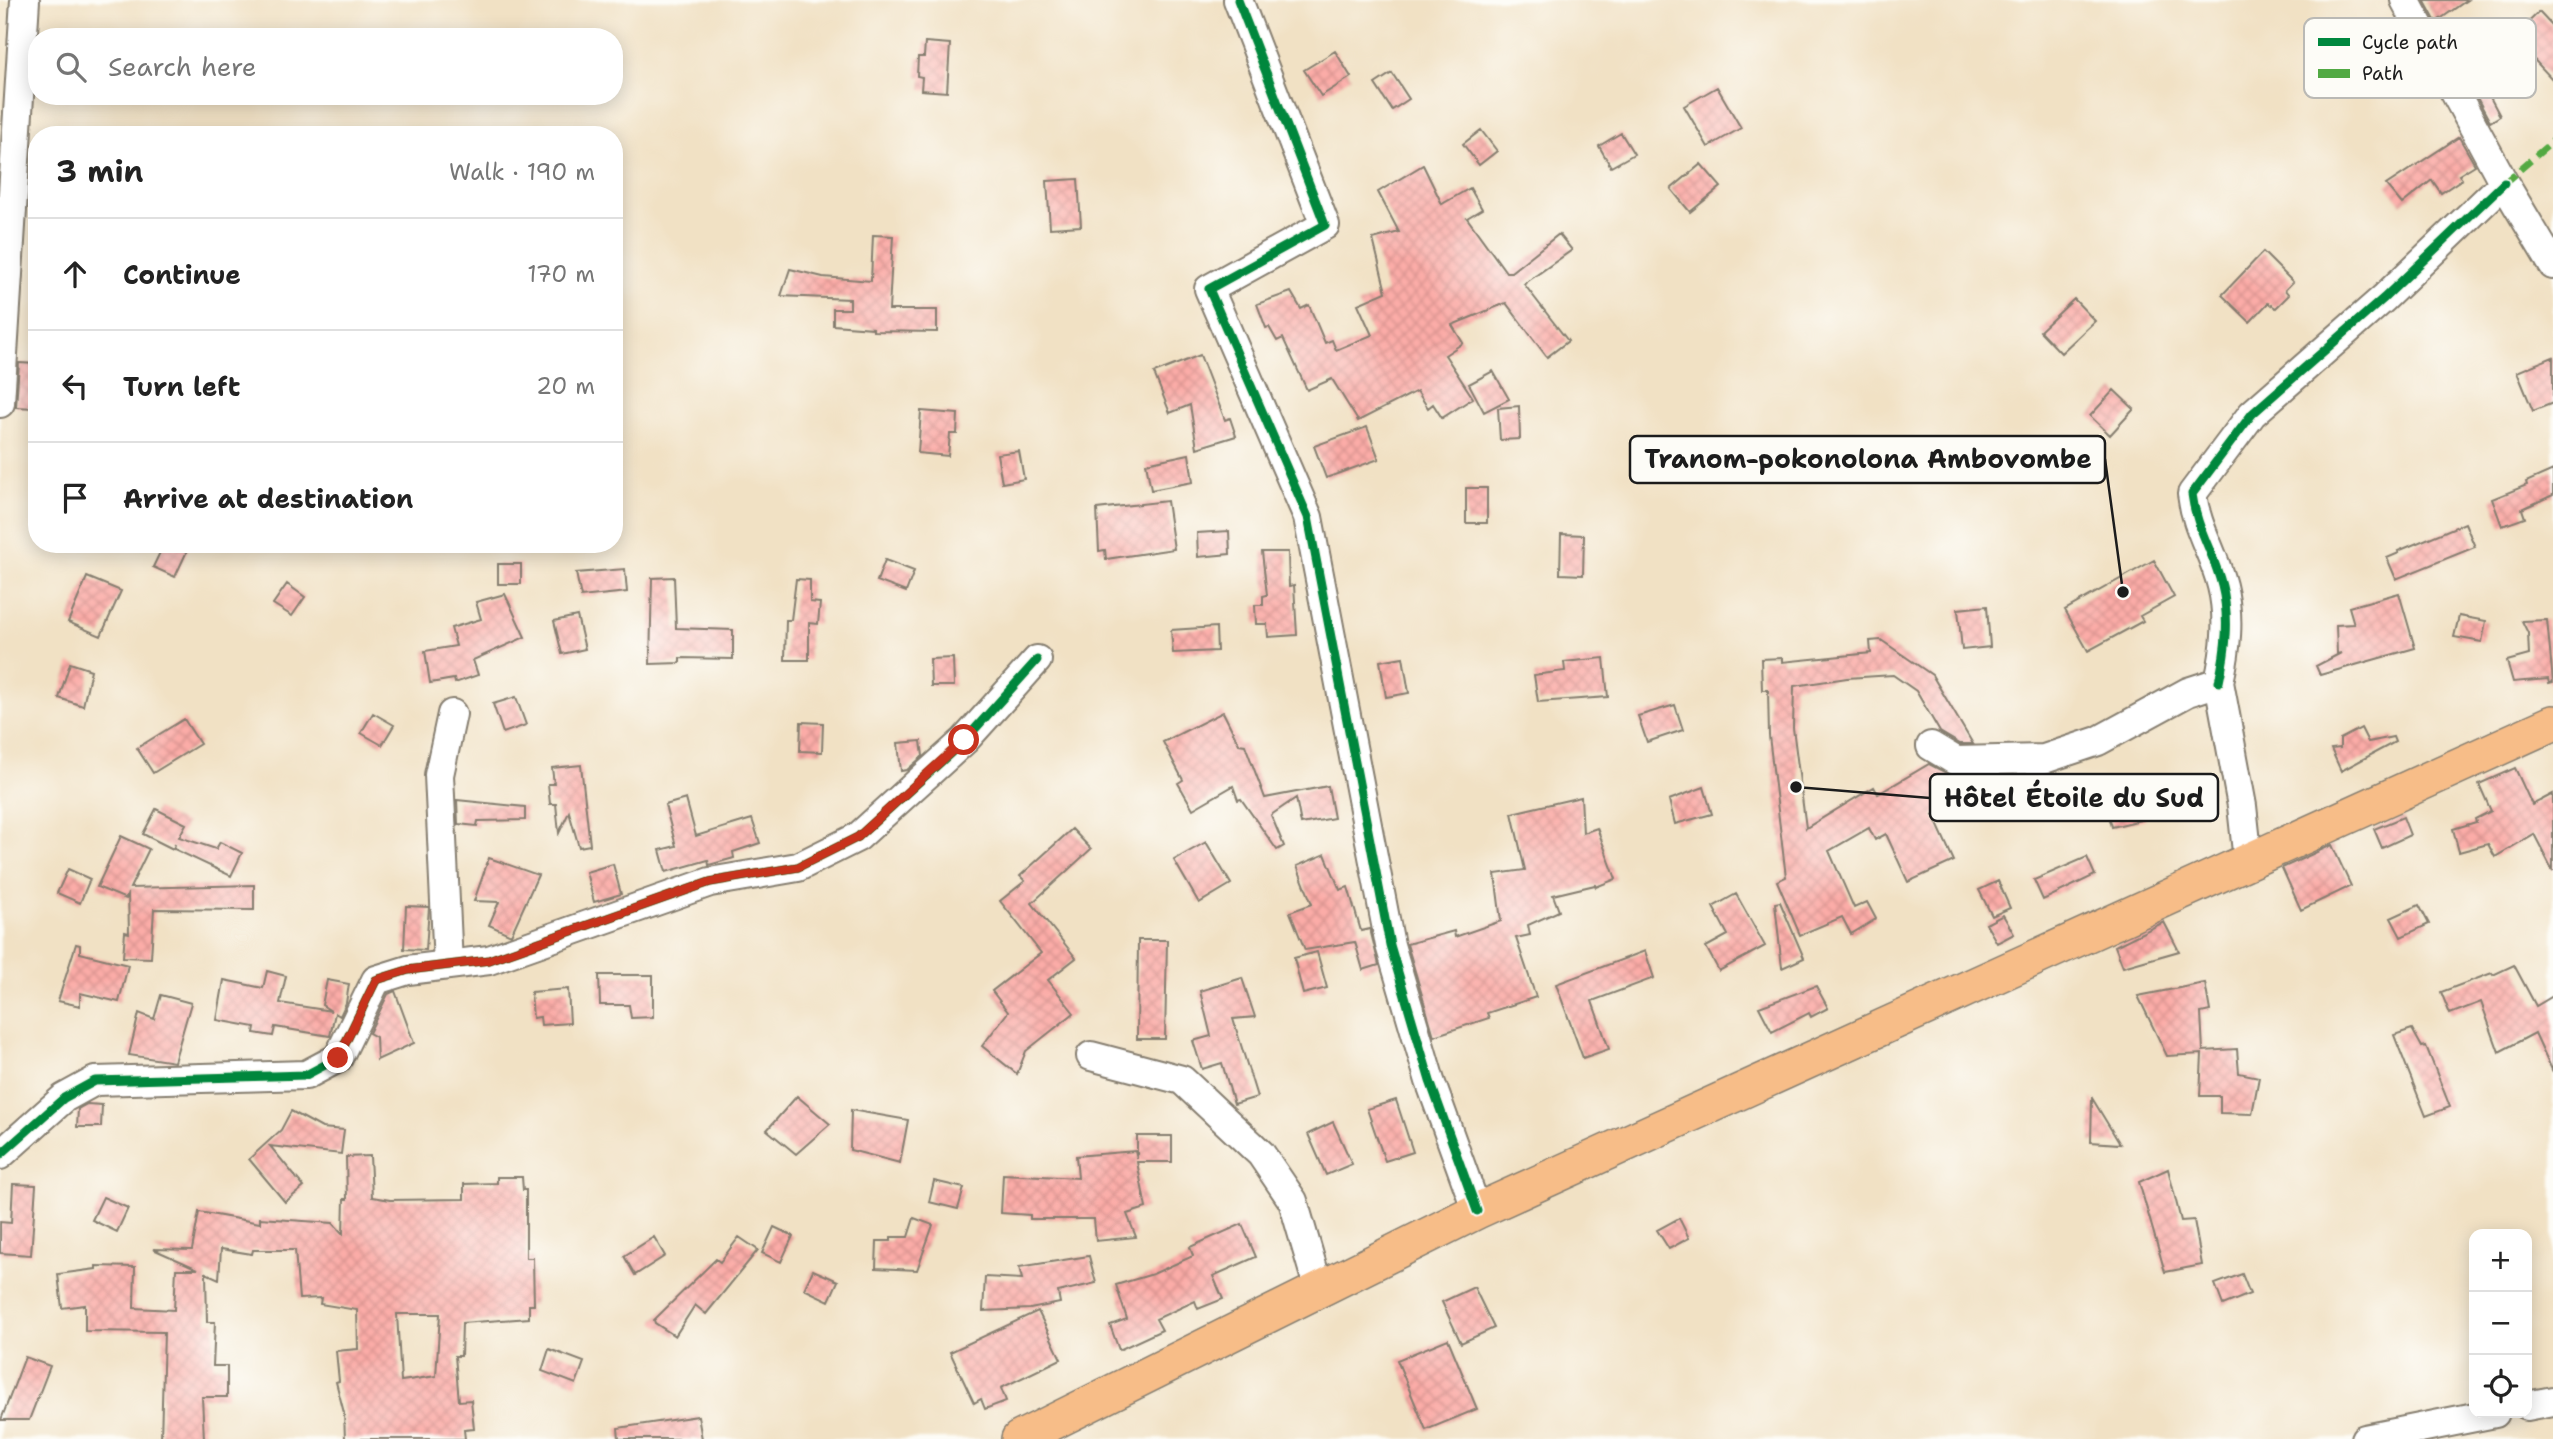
<!DOCTYPE html>
<meta charset="utf-8">
<style>
:root{--surface:#fff;--page:#f6f6f6;--text:#222;--muted:#767676;--line:#e0e0e0}
body{margin:0;font-family:"Shantell Sans",sans-serif;background:var(--page);color:var(--text)}
.controls{position:absolute;right:21px;bottom:21px;display:grid;overflow:hidden;border-radius:14px;box-shadow:0 4px 18px #0003}
.controls button{width:63px;height:63px;display:grid;place-items:center;padding:0;border:0;border-bottom:2px solid var(--line);background:var(--surface);color:var(--text);font:35px sans-serif}
.stop{position:absolute;width:21px;height:21px;margin:-16px;border:5px solid #c8321e;border-radius:50%;background:#fff}
.stop.end{background:#c8321e;border-color:#fff;box-shadow:0 2px 7px #0008}
.list{margin:0;padding:0;list-style:none}
h2{display:flex;justify-content:space-between;align-items:center;height:91px;margin:0;padding:0 28px;font-size:30px}
h2 small{font-size:23px;font-weight:400;color:var(--muted)}
.list li{display:grid;grid-template-columns:46px 1fr auto;gap:21px;align-items:center;box-sizing:border-box;height:112px;padding:0 28px;border-top:2px solid var(--line)}
.list b{display:block;font-size:26px;white-space:nowrap}
.list em{font-size:23px;font-style:normal;color:var(--muted)}
.icon{flex:none;width:38px;height:38px;fill:none;stroke:currentColor;stroke-width:2;stroke-linecap:round;stroke-linejoin:round}
.map{position:relative;flex:none;width:2553px;height:1439px;overflow:hidden}
.search{position:absolute;background:var(--surface);box-shadow:0 4px 18px #0003;left:28px;top:28px;width:595px;height:77px;display:flex;align-items:center;gap:18px;box-sizing:border-box;padding:0 24px;border-radius:28px;color:var(--muted);font-size:26px}
.panel{position:absolute;background:var(--surface);box-shadow:0 4px 18px #0003;left:28px;top:126px;width:595px;height:427px;border-radius:28px}
.map>svg:first-child{display:block}
</style>
<div class="map">
<svg width="2553" height="1439" viewBox="0 0 2553 1439">
<defs>
<pattern id="building-cross-hatch" width="8" height="8" patternUnits="userSpaceOnUse" patternTransform="scale(1.75)"><rect width="8" height="8" fill="#fbaca7"/><path d="M0 0l8 8M0 8l8-8" fill="none" stroke="#d7938f"/></pattern>
</defs>
<rect width="100%" height="100%" fill="#fdfcf7"/>
<filter id="ink" filterUnits="userSpaceOnUse"><feTurbulence type="fractalNoise" baseFrequency=".0143" numOctaves="2"/><feDisplacementMap in="SourceGraphic" scale="14" xChannelSelector="R" yChannelSelector="G"/><feConvolveMatrix kernelMatrix="1 2 1 2 8 2 1 2 1" color-interpolation-filters="sRGB"/></filter>
<filter id="wash" filterUnits="userSpaceOnUse"><feTurbulence type="fractalNoise" baseFrequency=".00686" numOctaves="4" result="noise"/><feDisplacementMap in="SourceGraphic" scale="28" xChannelSelector="R" yChannelSelector="G"/><feGaussianBlur stdDeviation="1.57" result="paint"/><feColorMatrix in="noise" values="0 0 0 0 0 0 0 0 0 0 0 0 0 0 0 0 0 1.4 0 .05"/><feComposite in="paint" operator="in"/></filter>
<g filter="url(#wash)">
<rect width="100%" height="100%" fill="#f1e1c4"/>
<g id="blocks">
<path fill="url(#building-cross-hatch)" fill-rule="evenodd" d="M2424 0H2467L2436 22Z
M2539 12 2553 27V80L2513 37Z
M925 42 950 44 947 92 921 90 922 77 917 76 918 57H924Z
M2462 44 2500 116 2490 122 2451 49Z
M1335 51 1351 77 1321 96 1304 70Z
M1392 73 1409 99 1392 110 1375 84Z
M1717 87 1741 128 1708 147 1684 106Z
M1481 130 1497 151 1479 165 1463 144Z
M1621 133 1634 154 1611 167 1599 146Z
M2459 137 2475 165 2459 175 2462 179 2441 193 2432 180 2402 204 2386 185Z
M1701 164 1721 187 1690 212 1671 189Z
M1423 165 1442 204 1470 188 1482 209 1467 218 1506 272H1511L1559 234 1572 250 1524 284 1568 341 1547 357 1506 303 1452 325 1463 343 1445 355 1473 398 1442 418 1433 404 1428 408 1417 391 1358 421 1332 379 1307 390 1283 338 1277 341 1269 327 1266 328 1257 304 1291 292 1301 309 1309 305 1325 343 1332 340 1336 350 1372 335 1358 304 1386 292 1373 239 1399 232 1378 192Z
M1078 179 1081 226 1050 228 1047 181Z
M873 235 893 236 889 310H937V332L873 331V328L833 325V309H850V299L781 296 790 269 823 277 871 281Z
M2263 252 2293 282 2285 290 2289 295 2276 308 2268 303 2250 322 2222 295Z
M2074 299 2095 321 2061 353 2040 331Z
M1200 355 1225 420 1230 418 1236 436 1197 448 1190 405 1170 413 1154 373Z
M2553 357V403L2533 411 2517 372Z
M19 363 36 364 35 408 16 407Z
M1493 371 1509 399 1484 412 1469 384Z
M2114 390 2134 409 2110 435 2090 416Z
M1519 406 1520 439 1500 440 1498 408Z
M921 411 958 414 957 434H950L948 456 918 453Z
M1367 427 1379 459 1326 478 1314 446Z
M1019 451 1024 479 1002 483 997 454Z
M1189 454 1193 482 1151 490 1146 463Z
M2553 470V495L2522 509 2525 518 2502 526 2492 499 2527 485 2526 482Z
M1466 488H1487V523H1466Z
M1167 501 1174 549 1106 559 1105 550 1099 551 1097 509Z
M2465 523 2475 547 2396 579 2387 558 2399 553 2398 551Z
M1229 531 1230 554 1198 557 1197 533Z
M1561 534 1584 535 1583 575 1560 574Z
M164 544H178L188 549 175 577 153 567Z
M1262 552H1288L1289 586 1294 585 1297 635 1268 637 1267 624H1256L1255 605H1263V596L1267 595Z
M885 560 914 571 906 592 877 581Z
M2154 560 2174 597 2140 616 2143 621 2088 651 2065 610Z
M498 564H521V584H498Z
M625 569 627 592 581 597 576 573Z
M87 577 121 591 101 636 68 622Z
M674 577 676 628 733 630V659L680 658V663L650 664 652 578Z
M796 579 810 580V602L820 603 818 624 809 623V660H785L786 620H791Z
M287 584 305 597 292 616 273 604Z
M2399 593 2415 648 2320 675 2316 666 2341 653 2337 654 2336 625 2354 624 2349 607Z
M505 594 525 637 473 660 478 675 455 683 454 679 430 683 425 651 456 646 451 628 481 619 476 602Z
M1987 606 1990 647 1962 650 1958 609Z
M577 616 585 649 562 654 554 621Z
M2459 616 2486 621 2482 642 2454 637Z
M2547 620 2553 682 2549 683 2548 679 2513 682 2507 661 2529 655 2528 633 2522 621Z
M1216 627 1217 651 1173 653 1171 630Z
M1881 640 1932 675 1973 744H1960L1940 732 1916 691 1893 675 1847 678 1794 686 1793 728 1806 828 1874 787 1878 794 1929 764 1956 778 1996 777 1933 815 1954 861 1908 882 1886 834 1875 840 1869 828 1829 851 1854 908 1867 902 1876 919 1851 934 1842 917 1800 935 1777 881 1786 877 1769 736 1768 690H1762L1761 659 1782 658V662L1871 653 1870 641Z
M1403 657 1409 693 1386 697 1380 661Z
M953 658 954 686H931L930 659Z
M1604 658 1608 697 1538 702 1534 675 1565 671 1564 662Z
M70 663 91 670 83 706 59 698Z
M516 697 526 725 503 733 493 704Z
M1675 705 1683 730 1647 742 1638 716Z
M1223 712 1239 744 1245 745 1265 798 1328 786 1334 818 1301 824 1296 798 1271 815 1284 846 1277 850 1241 799 1238 800 1233 786 1193 809 1178 783 1183 780 1163 742Z
M373 713 394 725 382 745 361 733Z
M184 719 200 744 153 773 137 748Z
M801 722 823 723 822 752 800 751Z
M2361 728 2368 742 2393 737 2395 742 2341 771 2331 749 2340 748V739Z
M921 741 923 756 907 770 901 771 898 743Z
M581 765 590 845 579 847 569 812 559 833 556 804H550L548 784H554L552 768Z
M2515 768 2532 805 2553 794V871L2534 834 2495 857 2488 844 2459 852 2453 829 2476 822 2475 819 2491 811 2479 784Z
M1704 787 1712 814 1675 824 1669 800Z
M2140 796 2145 819 2112 827 2106 804Z
M1581 797 1583 833 1597 828 1616 879 1596 887 1595 885 1553 895 1559 911 1528 925 1530 935 1516 938 1536 997 1487 1013 1489 1018 1434 1036 1407 944 1454 931 1455 937 1501 921 1495 874 1525 870 1512 813Z
M686 799 696 836 752 819 760 843 733 852 734 858 709 865 708 860 666 872 660 850 676 846 665 805Z
M457 800 525 807V820L478 821 477 826 458 824Z
M156 809 186 824 179 837 216 849 220 842 242 853 231 876 174 849 175 844 173 849 143 834Z
M2403 817 2410 835 2382 848 2374 829Z
M1072 829 1091 849 1032 903 1076 958 1048 980 1074 1013 1026 1051 1017 1074 982 1046 1008 1012 992 991 1041 953 1000 901 1025 881 1020 876Z
M121 836 149 849 130 888 254 885V910L154 909 151 958 123 957 125 932 129 933 128 893 126 899 97 887Z
M1206 842 1231 884 1199 903 1174 860Z
M2332 845 2351 886 2301 910 2282 868Z
M1325 854 1340 890 1348 887 1361 931 1370 929 1379 965 1363 970 1355 942 1305 950 1290 912 1312 904 1297 866Z
M2087 857 2095 875 2043 900 2034 880Z
M489 858 538 875 511 935 489 925 499 902 474 901Z
M613 864 621 894 594 902 586 872Z
M68 869 90 879 80 903 57 893Z
M1998 881 2010 908 1992 916 1979 890Z
M1736 894 1765 946 1719 971 1706 947 1728 935 1713 907Z
M1780 902 1804 958 1782 968 1775 903Z
M2419 905 2429 924 2401 937 2391 918Z
M406 906 429 907 426 950 404 949Z
M2003 915 2014 934 1997 943 1986 924Z
M2164 922 2179 951 2123 967 2115 946Z
M1138 940H1167L1165 1039H1137Z
M76 944 80 945V953L128 965 119 1002 80 993V1006L58 1001Z
M1645 951 1654 978 1592 1001 1609 1049 1583 1058 1556 984Z
M1317 952 1327 988 1303 994 1294 958Z
M2514 965 2536 1006 2553 996V1072L2535 1033 2499 1052 2481 1002 2450 1014 2441 992 2492 973 2493 975Z
M267 971 286 976 280 1003 331 1011 322 1005 327 980 349 984 346 1003 340 1016 335 1013 330 1036 275 1027 273 1036 254 1033 255 1027 217 1020 224 980 263 988Z
M599 975H653V1017L631 1018 629 1005H600Z
M1242 978 1255 1017 1233 1019 1257 1097 1234 1104 1222 1063 1202 1069 1193 1041 1211 1036 1200 991Z
M2205 983 2210 1011 2201 1013 2203 1051 2237 1049 2239 1073 2259 1077 2252 1114 2220 1113V1096H2200L2202 1054 2167 1056 2138 996Z
M1816 986 1828 1008 1811 1017 1809 1013 1772 1032 1759 1007Z
M568 989 570 1023 541 1025 540 1017 533 1018 531 992Z
M395 991 414 1043 377 1060 376 1037 369 1033 388 994Z
M161 995 191 1003 174 1062 129 1055 139 1013 154 1019Z
M2412 1029 2422 1047 2426 1046 2450 1107 2426 1116 2394 1035Z
M797 1096 830 1124 796 1154 767 1130Z
M2092 1098 2120 1144 2091 1142Z
M1396 1100 1413 1152 1385 1161 1367 1109Z
M87 1104 102 1105 101 1127H77L78 1109Z
M851 1110 908 1120 900 1163 850 1150Z
M291 1111 322 1128 344 1130 341 1154 270 1146 304 1187 285 1202 249 1159 281 1130Z
M1333 1122 1352 1164 1326 1175 1308 1134Z
M1137 1136H1172V1162H1137L1146 1208 1127 1214 1136 1237 1096 1241 1094 1219H1030V1215L1001 1213 1003 1174 1078 1178 1076 1156 1135 1151 1137 1159Z
M370 1156 372 1197 390 1200 464 1199V1184L497 1183V1177H522L523 1190H526V1258H533L534 1305H529V1318L462 1323 461 1356H455L459 1401 471 1400 474 1429 464 1430 465 1439H345L344 1413 336 1382 339 1381 336 1351 358 1349 357 1310 320 1304 321 1298 299 1299 295 1250H253L252 1254 221 1249 219 1279 206 1273 207 1322H215L213 1366H227V1397H202L204 1439H161L164 1332 85 1331V1305L62 1308 58 1274 96 1269V1266L135 1267 134 1308 174 1310 176 1269H198L153 1249 192 1250 199 1212 260 1223V1218L333 1223 343 1234 344 1199H347L346 1157ZM397 1314H440L436 1376 401 1381Z
M2168 1169 2181 1221 2194 1220 2202 1265 2165 1272 2139 1182Z
M934 1181 964 1188 958 1209 929 1202Z
M13 1184 36 1185 31 1255 0 1253V1222L11 1223Z
M103 1197 128 1208 117 1232 92 1220Z
M914 1218 933 1225 917 1270 876 1268 877 1241H891V1237H908Z
M1679 1218 1689 1238 1669 1249 1657 1230Z
M1242 1224 1256 1257 1213 1276 1223 1299 1198 1309 1195 1301 1156 1319 1162 1330 1119 1350 1110 1325 1127 1319 1116 1285 1153 1274 1193 1256 1190 1247Z
M774 1227 793 1236 781 1262 762 1253Z
M654 1237 665 1256 635 1275 624 1256Z
M739 1237 758 1250 706 1314 695 1305 675 1336 655 1323 654 1320 716 1259 720 1262Z
M1089 1256 1096 1283 1058 1292 1060 1303 1030 1309 983 1311 985 1277 1022 1279 1019 1267Z
M813 1270 838 1281 829 1301 804 1289Z
M2242 1274 2250 1294 2223 1305 2215 1284Z
M1474 1287 1494 1328 1461 1343 1442 1302Z
M1038 1311 1061 1359 1001 1388 1006 1401 985 1409 981 1399 974 1403 950 1352Z
M1448 1339 1477 1409 1426 1430 1397 1360Z
M549 1349 584 1362 576 1384 542 1371Z
M25 1357 50 1366 29 1420H1Z
M698 1416 702 1439H619L618 1428Z"/>
</g>
</g>
<g filter="url(#ink)">
<use href="#blocks" fill-opacity="0" stroke="#867e70" stroke-width="2"/>
<g fill="none" stroke-linecap="round" stroke-linejoin="round">
<g stroke="#867e70" stroke-width="32">
<path id="minor" d="M1238 0 1325 225 1209 289 1308 517 1390 945 1430 1081 1477 1211
M2405 0 2504 183 2553 265
M0 403 25 0
M2219 682C2226 650 2230 618 2222 586 2214 553 2196 528 2192 494L2252 414 2384 298 2504 183
M1931 746 1956 761 2044 759 2098 741 2188 692 2219 682 2242 806 2248 861
M448 965 439 775 452 714
M1091 1056 1182 1080 1261 1154 1293 1201 1319 1290
M0 1155 64 1098 95 1081 306 1075 338 1058 376 980 408 970 489 960 710 882 798 867 858 837 965 740 1037 660
M2527 1406 2553 1401
M2365 1439 2495 1413"/>
</g>
<g stroke="#867e70" stroke-width="38">
<path id="major" d="M1019 1439 1477 1211 2553 723"/>
</g>
<use href="#minor" stroke="#fff" stroke-width="28"/>
<use href="#major" stroke="#f7bd88" stroke-width="35"/>
<path stroke="#52a943" stroke-width="7" stroke-dasharray="14 7" stroke-linecap="butt" d="M2504 183 2553 141"/>
<g stroke="#fdfcf7" stroke-width="13">
<path id="cycleway" d="M1238 0 1325 225 1209 289 1308 517 1390 945 1430 1081 1477 1211
M2219 682C2226 650 2230 618 2222 586 2214 553 2196 528 2192 494L2252 414 2384 298 2504 183
M0 1155 64 1098 95 1081 306 1075 338 1058 376 980 408 970 489 960 710 882 798 867 858 837 965 740 1037 660"/>
</g>
<use href="#cycleway" stroke="#00873e" stroke-width="9"/>
</g>
</g>
<g fill="none" stroke-linecap="round" stroke-linejoin="round" filter="url(#ink)">
<path stroke="#c8321e" stroke-width="9" d="M338 1058 376 980 408 970 489 960 710 882 798 867 858 837 964 740"/>
</g>
<rect x="2304" y="18" width="232" height="80" rx="10" fill="#fdfcf7" stroke="#bab9b5" stroke-width="2"/>
<rect x="2318" y="38" width="32" height="8" fill="#00873e"/>
<rect x="2318" y="69" width="32" height="9" fill="#52a943"/>
<g font-size="19" fill="#1c1c1c">
<text x="2362" y="49">Cycle path</text>
<text x="2362" y="80">Path</text>
</g>
<path fill="none" stroke="#1c1c1c" stroke-width="2.5" d="M2123 592L2105 459M1796 787L1930 798"/>
<g fill="#1c1c1c" stroke="#fdfcf7" stroke-width="2.5">
<circle cx="2123" cy="592" r="7"/>
<circle cx="1796" cy="787" r="7"/>
</g>
<g fill="#fdfcf7" stroke="#1c1c1c" stroke-width="2.5">
<rect x="1630" y="436" width="475" height="47" rx="7"/>
<rect x="1930" y="774" width="288" height="47" rx="7"/>
</g>
<g font-size="26" text-anchor="middle" font-weight="bold" fill="#1c1c1c">
<text x="1868" y="468">Tranom-pokonolona Ambovombe</text>
<text x="2074" y="807">Hôtel Étoile du Sud</text>
</g>
</svg>
<div class="controls">
<button>+</button>
<button>−</button>
<button><svg class="icon" aria-label="locate" viewBox="0 0 24 24"><circle cx="12" cy="12" r="6"/><path d="M12 2v4M12 18v4M2 12h4M18 12h4"/></svg></button>
</div>
<div class="stop" style="left:964px;top:740px"></div>
<div class="stop end" style="left:338px;top:1058px"></div>
<div class="search"><svg class="icon" aria-label="search" viewBox="0 0 24 24"><circle cx="10" cy="10" r="6"/><path d="M15 15l6 6"/></svg>Search here</div>
<section class="panel">
<h2>3 min<small>Walk · 190 m</small></h2>
<ul class="list">
<li><svg class="icon" aria-label="ahead" viewBox="0 0 24 24"><path d="M12 20V5M6 11l6-6 6 6"/></svg><div><b>Continue</b></div><em>170 m</em></li>
<li><svg class="icon" aria-label="left" viewBox="0 0 24 24"><path d="M17 20v-9H6M10 6l-5 5 5 5"/></svg><div><b>Turn left</b></div><em>20 m</em></li>
<li><svg class="icon" aria-label="arrive" viewBox="0 0 24 24"><path d="M6 21V4h12l-3 4 3 4H6"/></svg><div><b>Arrive at destination</b></div></li>
</ul>
</section>
</div>
